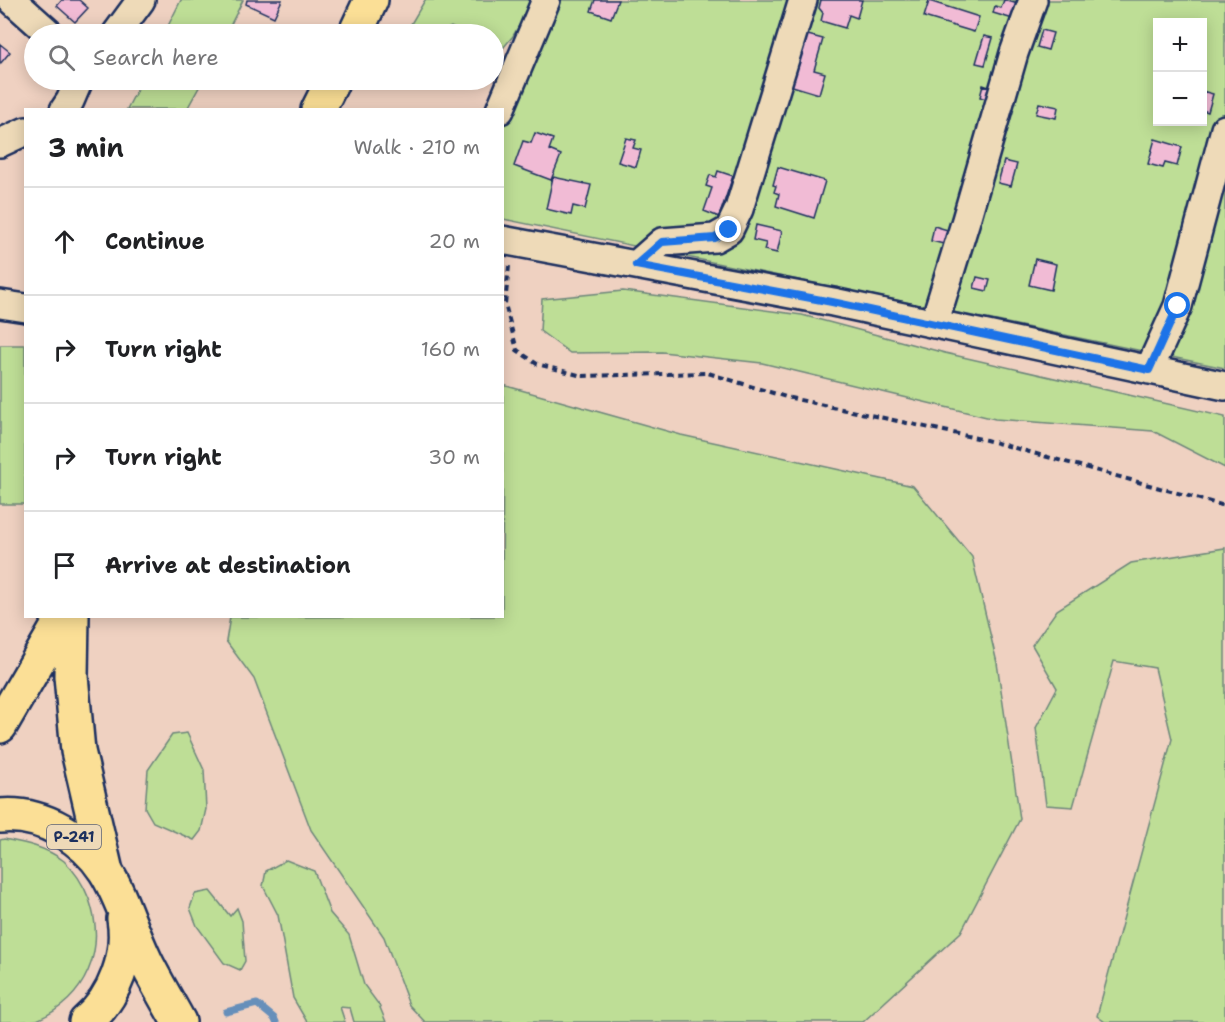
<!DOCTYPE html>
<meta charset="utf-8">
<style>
:root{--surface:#fff;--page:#f2f2f2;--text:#202124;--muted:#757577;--line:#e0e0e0}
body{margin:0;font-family:"Shantell Sans",sans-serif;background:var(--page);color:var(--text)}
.controls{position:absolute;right:18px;top:18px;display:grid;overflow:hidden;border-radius:0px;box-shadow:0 3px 15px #0003}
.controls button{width:54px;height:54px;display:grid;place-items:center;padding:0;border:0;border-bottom:2px solid var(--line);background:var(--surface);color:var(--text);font:30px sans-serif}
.stop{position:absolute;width:18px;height:18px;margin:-14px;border:4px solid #1a73e8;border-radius:50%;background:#fff}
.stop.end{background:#1a73e8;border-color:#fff;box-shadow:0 2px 6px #0008}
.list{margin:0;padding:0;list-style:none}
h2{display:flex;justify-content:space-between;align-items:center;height:78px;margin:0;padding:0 24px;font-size:26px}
h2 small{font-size:20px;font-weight:400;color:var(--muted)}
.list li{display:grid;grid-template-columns:39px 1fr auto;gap:18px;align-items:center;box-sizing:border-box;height:108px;padding:0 24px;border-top:2px solid var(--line)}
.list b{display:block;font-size:22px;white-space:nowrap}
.list em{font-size:20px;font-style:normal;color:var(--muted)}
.icon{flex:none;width:33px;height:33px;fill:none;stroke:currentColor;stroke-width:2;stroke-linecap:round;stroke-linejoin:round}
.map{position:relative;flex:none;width:1225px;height:1022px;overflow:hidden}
.search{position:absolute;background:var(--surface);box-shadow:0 3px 15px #0003;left:24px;top:24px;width:480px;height:66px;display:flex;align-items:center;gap:15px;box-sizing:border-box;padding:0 21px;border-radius:33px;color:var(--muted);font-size:22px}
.panel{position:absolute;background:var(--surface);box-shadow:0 3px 15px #0003;left:24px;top:108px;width:480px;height:510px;border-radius:0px}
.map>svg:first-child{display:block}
</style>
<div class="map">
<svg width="1225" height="1022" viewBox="0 0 1225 1022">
<rect width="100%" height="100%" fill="#efd1c1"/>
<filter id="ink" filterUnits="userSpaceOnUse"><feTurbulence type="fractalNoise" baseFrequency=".0167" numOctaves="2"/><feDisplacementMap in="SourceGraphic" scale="12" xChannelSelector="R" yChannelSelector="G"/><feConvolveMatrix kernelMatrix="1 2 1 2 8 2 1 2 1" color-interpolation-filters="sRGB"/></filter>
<g filter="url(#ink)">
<path fill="#bede96" stroke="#6c867a" stroke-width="1.5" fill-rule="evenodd" d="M181 0H243L226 34H164Z
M425 0H534L513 36 494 59V34H466L451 27 437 34H405Z
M549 0H1225V368L503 219 502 110ZM1158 22H1202V122H1158Z
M142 80H203L187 109H127Z
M623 291 802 315 945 353 1225 417V468L1153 431 995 419 762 363 662 352 570 353 540 331 542 299Z
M0 345H25V504H0Z
M503 385 681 435 913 486 972 557 997 663 1020 819 961 932 863 1022H425L409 1005 384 937 311 830 254 679 226 641 230 617 502 616Z
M1225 548V1022H1105L1097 1016 1172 739 1155 668 1114 661 1073 807 1046 805 1036 728 1057 688 1032 645 1057 610 1131 563Z
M187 733 204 770 206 809 201 831 194 840 153 822 145 808 148 770 172 735Z
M4 839C25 843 46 847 64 861 75 871 84 886 89 899 107 950 86 999 37 1020 27 1022 11 1022 0 1022V840Z
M286 860 314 871 330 913 349 935 364 985 379 1005 386 1022H354L350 1008 340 1007 345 1022H307L293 998 278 915 263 886 266 871Z
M210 891 230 916 237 908 242 921 245 961 240 970 224 963 197 926 190 908 195 894Z"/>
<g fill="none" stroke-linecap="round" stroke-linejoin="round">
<path stroke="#668fba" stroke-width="7" d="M226 1012 257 1004 274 1018 276 1022"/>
</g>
<path fill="#f1bbd5" stroke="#1b2f5e" stroke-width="1.5" d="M62 0H79L88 8 75 22 57 6Z
M247 0H282L274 17 246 4Z
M595 0H618L611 18 591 11Z
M821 0H862L857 18 849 15 845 28 821 21 823 13 819 8Z
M1004 0 1018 4 1013 19 993 13 995 6 1001 8Z
M929 1 979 17 974 32 924 17Z
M1042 30 1053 33 1048 50 1037 47Z
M804 34 823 39 814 70 825 73 819 94 789 85Z
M984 36 993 38 985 65 976 63Z
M0 44 10 52 0 64Z
M983 85 992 88 989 100 980 97Z
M1202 91 1213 94 1208 112 1202 110Z
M1039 103 1058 107 1056 118 1036 114Z
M535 133 553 139 549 150 561 155 551 180 514 166 523 141 531 143Z
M626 138 636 140 633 148 641 150 636 167 618 162Z
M1155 139 1182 147 1177 166 1165 163 1163 168 1148 164Z
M1004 161 1017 164 1011 186 998 183Z
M778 167 825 181 814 218 776 206 779 194 774 192 776 186 773 185Z
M718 171 733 176 719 217 704 211 712 188 706 186 710 175 716 177Z
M553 177 591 185 585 209 573 206 571 215 546 209Z
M756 225 782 231 777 253 764 250 766 243 753 240Z
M934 226 951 231 948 245 931 241Z
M1035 259 1056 264 1051 290 1029 285Z
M977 277 990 280 987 291 974 288Z"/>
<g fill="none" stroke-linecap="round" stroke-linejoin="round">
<g stroke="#1b2f5e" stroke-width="32">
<path id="minor" d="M12 0 50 34
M116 34 141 0
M64 110 70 101 79 80
M500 110 546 0
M0 143 26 131
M502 240 833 302 1225 386
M636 265 662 242 715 238 729 230 739 209 803 0
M0 304 26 308
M934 324 966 220 1014 53 1033 0
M1149 370 1178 306 1225 129"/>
</g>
<g stroke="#1b2f5e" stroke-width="38">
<path id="major" d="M355 34 371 0
M318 110 333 80
M72 616 71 676 78 751 105 867
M0 726 64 616"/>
</g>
<g stroke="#1b2f5e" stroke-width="38">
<path id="highway" d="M0 816C21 814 43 820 61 830 117 861 120 909 146 962 156 982 168 1002 179 1022
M86 1022C115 998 130 955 124 919"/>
</g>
<path stroke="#1b2f5e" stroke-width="4" stroke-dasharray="6 4.5" stroke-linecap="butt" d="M509 266 505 304 517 350 537 364 582 376 708 373 786 397 986 440 1225 506"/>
<use href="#minor" stroke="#eedab8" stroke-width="27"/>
<use href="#major" stroke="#fbdf96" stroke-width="33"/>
<use href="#highway" stroke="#fbdf96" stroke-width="33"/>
</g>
</g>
<g fill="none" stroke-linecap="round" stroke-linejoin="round" filter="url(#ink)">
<path stroke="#1a73e8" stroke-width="8" d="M729 230 715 238 662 242 636 265 832 302 1149 370 1178 306"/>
</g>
<g text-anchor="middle" stroke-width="6" stroke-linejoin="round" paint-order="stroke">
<rect fill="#eedab8" stroke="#5a6279" stroke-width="1.5" x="47" y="825" width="54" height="24" rx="4.5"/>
<g font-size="15" font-weight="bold" fill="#1b2f5e">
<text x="74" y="842">Р-241</text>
</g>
</g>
</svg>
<div class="controls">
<button>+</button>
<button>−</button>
</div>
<div class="stop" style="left:1178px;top:306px"></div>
<div class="stop end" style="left:729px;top:230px"></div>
<div class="search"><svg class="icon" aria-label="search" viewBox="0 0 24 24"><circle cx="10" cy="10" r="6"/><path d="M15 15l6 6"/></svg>Search here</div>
<section class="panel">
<h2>3 min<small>Walk · 210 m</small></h2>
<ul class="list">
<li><svg class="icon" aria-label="ahead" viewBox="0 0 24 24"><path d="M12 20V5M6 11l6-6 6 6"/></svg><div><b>Continue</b></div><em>20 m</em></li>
<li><svg class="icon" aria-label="right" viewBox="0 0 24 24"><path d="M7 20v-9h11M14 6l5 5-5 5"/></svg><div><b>Turn right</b></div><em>160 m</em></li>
<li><svg class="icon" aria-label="right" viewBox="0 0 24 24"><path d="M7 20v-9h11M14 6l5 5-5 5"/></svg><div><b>Turn right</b></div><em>30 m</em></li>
<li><svg class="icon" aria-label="arrive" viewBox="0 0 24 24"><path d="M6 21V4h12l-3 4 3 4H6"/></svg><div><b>Arrive at destination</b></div></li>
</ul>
</section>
</div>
